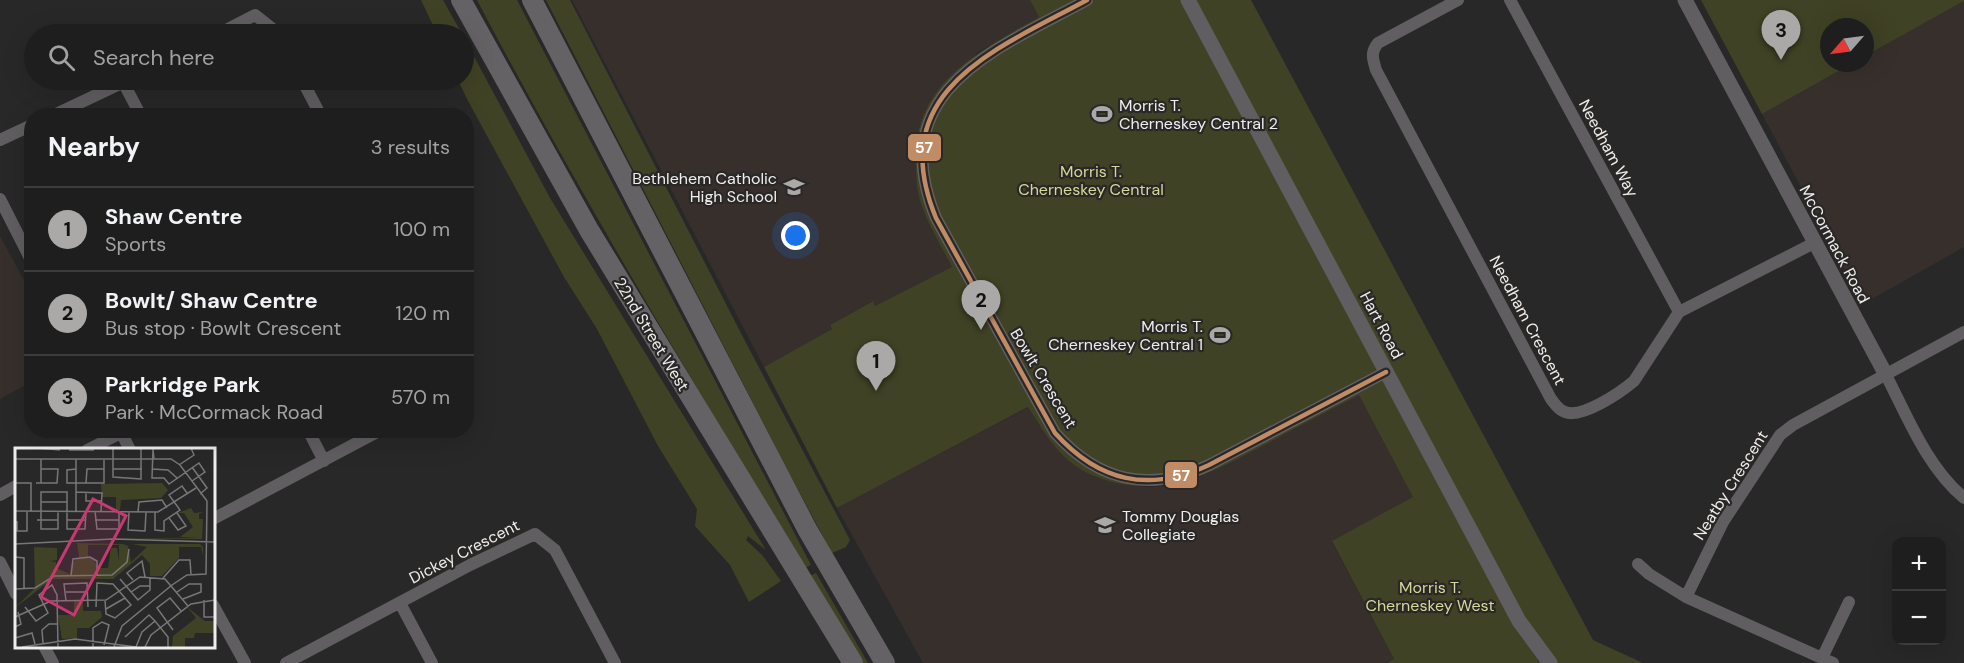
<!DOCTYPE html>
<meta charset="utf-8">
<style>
:root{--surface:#1f1e1e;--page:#272727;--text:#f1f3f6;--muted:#a1a2a4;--line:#3c3c3c;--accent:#aaa9a8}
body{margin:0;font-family:"DM Sans",sans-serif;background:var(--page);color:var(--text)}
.controls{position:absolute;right:18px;bottom:18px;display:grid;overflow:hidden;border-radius:12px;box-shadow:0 6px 24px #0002}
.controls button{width:54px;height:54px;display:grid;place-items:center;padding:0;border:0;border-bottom:2px solid var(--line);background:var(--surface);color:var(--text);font:30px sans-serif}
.compass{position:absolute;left:1820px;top:18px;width:54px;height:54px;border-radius:50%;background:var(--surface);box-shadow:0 6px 24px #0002;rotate:242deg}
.you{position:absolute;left:796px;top:236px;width:21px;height:21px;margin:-15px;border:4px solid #fff;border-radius:50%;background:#1a73e8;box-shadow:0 0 0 9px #1a73e833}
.badge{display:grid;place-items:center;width:39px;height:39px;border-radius:50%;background:var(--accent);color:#111;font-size:20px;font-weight:700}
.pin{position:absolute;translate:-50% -50px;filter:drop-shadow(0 2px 3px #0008)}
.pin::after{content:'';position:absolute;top:32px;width:21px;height:18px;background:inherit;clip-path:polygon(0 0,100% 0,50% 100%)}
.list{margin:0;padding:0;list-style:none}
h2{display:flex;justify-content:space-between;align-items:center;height:78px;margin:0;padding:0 24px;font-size:26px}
h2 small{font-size:20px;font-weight:400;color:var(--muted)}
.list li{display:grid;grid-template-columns:39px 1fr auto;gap:18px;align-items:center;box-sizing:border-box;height:84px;padding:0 24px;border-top:2px solid var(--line)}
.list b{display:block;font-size:22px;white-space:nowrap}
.list p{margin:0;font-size:20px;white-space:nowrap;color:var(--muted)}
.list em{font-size:20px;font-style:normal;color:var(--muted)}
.icon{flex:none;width:33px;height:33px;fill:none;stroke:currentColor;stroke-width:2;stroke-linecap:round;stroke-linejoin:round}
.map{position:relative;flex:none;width:1964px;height:663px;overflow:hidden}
.search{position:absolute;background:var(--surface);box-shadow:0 6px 24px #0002;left:24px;top:24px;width:450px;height:66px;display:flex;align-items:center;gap:15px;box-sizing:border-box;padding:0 21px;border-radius:33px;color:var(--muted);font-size:22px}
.panel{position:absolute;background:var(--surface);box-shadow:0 6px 24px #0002;left:24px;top:108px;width:450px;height:330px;border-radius:24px}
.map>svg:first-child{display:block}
</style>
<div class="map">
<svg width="1964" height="663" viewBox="0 0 1964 663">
<rect width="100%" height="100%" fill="#292828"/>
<path fill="#372f2c" d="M572 0H1030L1039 17 978 52 928 106 922 122 916 155 919 196 925 214 953 267 875 306 872 301 832 324 830 326 832 329 764 367Z
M1964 1V247L1863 304 1762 114 1853 63H1865V56Z
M0 236 32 295 31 382 0 399Z
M1359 394 1414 498 1332 542 1394 659 1387 663H923L837 508 1029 407 1038 424 1096 477 1117 483 1147 487 1166 486 1197 478Z"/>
<path fill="#404225" d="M421 0H443L462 34H437Z
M477 0H517L811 565 805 568C693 381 579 194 477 0Z
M546 0H570L746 343 850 540 846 547 832 553 786 467Z
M1030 0H1251L1593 640 1643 663H1387L1394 659 1332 541 1413 497 1359 395C1329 410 1299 426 1270 442 1221 467 1186 491 1128 485 1111 483 1092 477 1077 467 1055 452 1042 429 1028 407L837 508 764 367 832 329 830 325 832 324 873 301 875 306 952 267C941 245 926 222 919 197 916 185 916 173 916 161 914 82 980 51 1039 17Z
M1701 0H1964V1L1865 56V27H1829V63H1853L1762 114Z
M464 38 550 198 766 550 748 536 746 540 763 556 781 581 749 602 730 565 695 526 697 509 658 446 597 329 564 277 467 99 458 80H464Z
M816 573 868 663H861L808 577Z"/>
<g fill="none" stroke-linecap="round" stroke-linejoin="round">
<path stroke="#615e62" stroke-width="12" d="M1087 0C997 49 883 90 936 218L1055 433C1099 482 1149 493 1209 465L1386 372
M1458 0 1378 43C1370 53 1373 59 1376 70L1551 399C1555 404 1558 410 1565 412 1582 419 1621 392 1634 381L1679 312 1814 243
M1510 0 1679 312
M218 34 255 15 279 34
M302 80 321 116
M123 82 141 116
M52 116 128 80
M0 140 32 125
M0 199 32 262
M1886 375C1907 416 1927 467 1964 498
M120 430 130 450
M308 430 324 461
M87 450 121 433
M0 495 16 486
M213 519 381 430
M0 562 16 594
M1638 564 1649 574 1686 597
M400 603 432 663
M213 605 245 663
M44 646 53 663
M1822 658 1849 602
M286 663 470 565 535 534 555 550 615 663
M1833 663 1686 597 1723 522 1780 435 1793 425 1964 332"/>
<path stroke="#615e62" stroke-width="15" d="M1188 0 1519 621 1550 663
M1685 0 1886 375"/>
<path stroke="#656266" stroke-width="20" d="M461 0 589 230 853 663
M532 0 807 529 885 663"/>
<g stroke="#2a2827" stroke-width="9">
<path id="bus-1" d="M1087 0C997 49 883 90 936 218L1055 433C1099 482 1149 493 1209 465L1386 372"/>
</g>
<use href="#bus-1" stroke="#c18c65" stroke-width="4.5"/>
</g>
<defs>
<g id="stadium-bare" transform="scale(1.62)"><path d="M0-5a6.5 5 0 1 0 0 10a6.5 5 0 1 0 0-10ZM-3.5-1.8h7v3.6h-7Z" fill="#aaa9a8" stroke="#2a2827" stroke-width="2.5" paint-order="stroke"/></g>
<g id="school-bare" transform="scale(1.62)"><path d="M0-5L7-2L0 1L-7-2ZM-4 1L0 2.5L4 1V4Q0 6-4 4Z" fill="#aaa9a8" stroke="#2a2827" stroke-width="2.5" paint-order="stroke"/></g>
</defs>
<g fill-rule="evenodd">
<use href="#stadium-bare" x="1102" y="114"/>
<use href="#school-bare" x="794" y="187"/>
<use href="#stadium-bare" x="1220" y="335"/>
<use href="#school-bare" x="1105" y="525"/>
</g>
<g text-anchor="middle" stroke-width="4.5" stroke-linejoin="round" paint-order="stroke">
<g font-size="16" fill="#efeeed" stroke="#2a2827" text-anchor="start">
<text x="1119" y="111">Morris T.<tspan x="1119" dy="18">Cherneskey Central 2</tspan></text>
<text x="777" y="184" text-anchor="end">Bethlehem Catholic<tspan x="777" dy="18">High School</tspan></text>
<text x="1203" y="332" text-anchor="end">Morris T.<tspan x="1203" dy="18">Cherneskey Central 1</tspan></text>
<text x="1122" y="522">Tommy Douglas<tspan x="1122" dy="18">Collegiate</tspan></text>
</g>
<g font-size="16" fill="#efeeed" stroke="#2a2827">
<text transform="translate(1609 148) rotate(62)" y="6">Needham Way</text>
<text transform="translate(1835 244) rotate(62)" y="6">McCormack Road</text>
<text transform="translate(1528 320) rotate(62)" y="6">Needham Crescent</text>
<text transform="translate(1382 325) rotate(62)" y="6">Hart Road</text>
<text transform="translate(652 334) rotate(59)" y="6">22nd Street West</text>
<text transform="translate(1044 378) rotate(59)" y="6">Bowlt Crescent</text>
<text transform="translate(1730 485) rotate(-58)" y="6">Neatby Crescent</text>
<text transform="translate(464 551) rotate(-27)" y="6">Dickey Crescent</text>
</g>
<g font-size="16" fill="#d5d997" stroke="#2a2827">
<text x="1091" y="177">Morris T.<tspan x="1091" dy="18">Cherneskey Central</tspan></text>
<text x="1430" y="593">Morris T.<tspan x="1430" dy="18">Cherneskey West</tspan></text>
</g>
</g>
<g transform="translate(15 448)">
<rect width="200" height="200" fill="#292828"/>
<path d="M147 35 153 42 146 50 106 52 105 62H101V49H87L86 36ZM176 60 179 65 188 64 184 66V71H188L187 91 64 90H183L165 89 178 79 169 65H163ZM62 95 108 96 113 98 116 114 132 99 117 96H185L188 99V108L186 99H164V110L147 128H135V116L127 107 98 131H37L0 160 20 140 19 99 42 100V112L35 113 41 114V120L55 126 56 116 64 109ZM73 97H104V113L102 100H96L93 120H83L78 109H73ZM59 153H68V163H86L87 169 74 180H62V190L47 191 43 167H59ZM172 159 190 173H199V185H180L179 190H170V199H157L158 188 181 170Z" fill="#404225" fill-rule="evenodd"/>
<path fill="none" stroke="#787777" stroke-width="1.5" d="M22 0 45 2M98 0V29L126 31V0M54 2H79M0 11H156L165 17 192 53M139 11 138 1 137 30H149L154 36 184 15 190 24 177 33M164 17 179 7 176 0M177 19 192 40 185 46M61 21 52 22V35H89V12M98 21H127M137 21 153 22 162 30M0 35H16V63M21 35H42L43 21H26M26 35V11M71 35 72 21H89M61 44 87 45 86 63M71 44V53H87M0 53V26M26 54H52M0 63 143 64 181 40M43 63V81H26V44H52V81H70L71 63M61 63V11M80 63 82 81H104V63M114 64 113 82 130 83 131 64M123 64 124 54 147 52 152 60M140 64V82L149 83V73L165 62 154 47 167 38 172 45M154 70 163 82 171 78 162 65M22 72H43M52 72H71M80 72H104M2 73V83H12V63M0 96 98 91 200 94M0 109 9 110V140M56 128 58 111 75 109 82 113V128M148 130 164 112H175L176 127M105 131 123 152 135 142V129M118 132 112 125 127 113 130 129M0 141 20 140 39 128 97 127 112 114 114 101M51 144H73M116 144 125 138H135M162 144 174 136H186V144L168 151M189 152V169H200M51 153 49 136 72 135 73 159M10 159 21 173 33 165 24 147 37 137 42 147 43 199M81 159 82 135 98 136 116 157 100 170 91 166 90 152M91 161 110 150M0 169 36 153 91 152 125 129 150 131 173 158M0 179 6 176 3 164M158 182 142 160 155 150 166 163M110 189 134 167 140 173M0 190 17 185 20 196M28 195 27 182 34 176H43M7 199 60 191 121 199M78 199V180L87 174 94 177 89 197M99 199 107 178 157 137 172 127 191 126 192 53M121 199 127 184 140 173 153 189V199M130 199 136 187 176 156 200 152"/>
<path fill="#c93871" fill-opacity="0.15" stroke="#c93871" stroke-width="3" d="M78 51 111 68 59 167 26 149Z"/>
<rect width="200" height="200" fill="none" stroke="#efeeed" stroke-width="3"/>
</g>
<g stroke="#2a2827" stroke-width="2">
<rect x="907" y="133" width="35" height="29" rx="6" fill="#c18c65"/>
<rect x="1164" y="461" width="34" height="28" rx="6" fill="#c18c65"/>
</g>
<g font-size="16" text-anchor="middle" font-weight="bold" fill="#fff">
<text x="924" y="153">57</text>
<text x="1181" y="481">57</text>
</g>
</svg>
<div class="controls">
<button>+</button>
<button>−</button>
</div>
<svg class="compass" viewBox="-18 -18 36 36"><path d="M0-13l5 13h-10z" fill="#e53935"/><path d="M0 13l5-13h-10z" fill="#a1a2a4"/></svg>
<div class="you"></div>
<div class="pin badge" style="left:876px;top:391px">1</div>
<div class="pin badge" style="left:981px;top:330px">2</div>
<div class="pin badge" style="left:1781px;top:60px">3</div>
<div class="search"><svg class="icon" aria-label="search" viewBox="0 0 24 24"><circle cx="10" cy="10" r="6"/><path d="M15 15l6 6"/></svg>Search here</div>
<section class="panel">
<h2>Nearby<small>3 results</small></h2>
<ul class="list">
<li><span class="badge">1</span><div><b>Shaw Centre</b><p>Sports</p></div><em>100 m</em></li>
<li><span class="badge">2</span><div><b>Bowlt/ Shaw Centre</b><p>Bus stop · Bowlt Crescent</p></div><em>120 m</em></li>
<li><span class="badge">3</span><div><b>Parkridge Park</b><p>Park · McCormack Road</p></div><em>570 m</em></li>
</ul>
</section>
</div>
